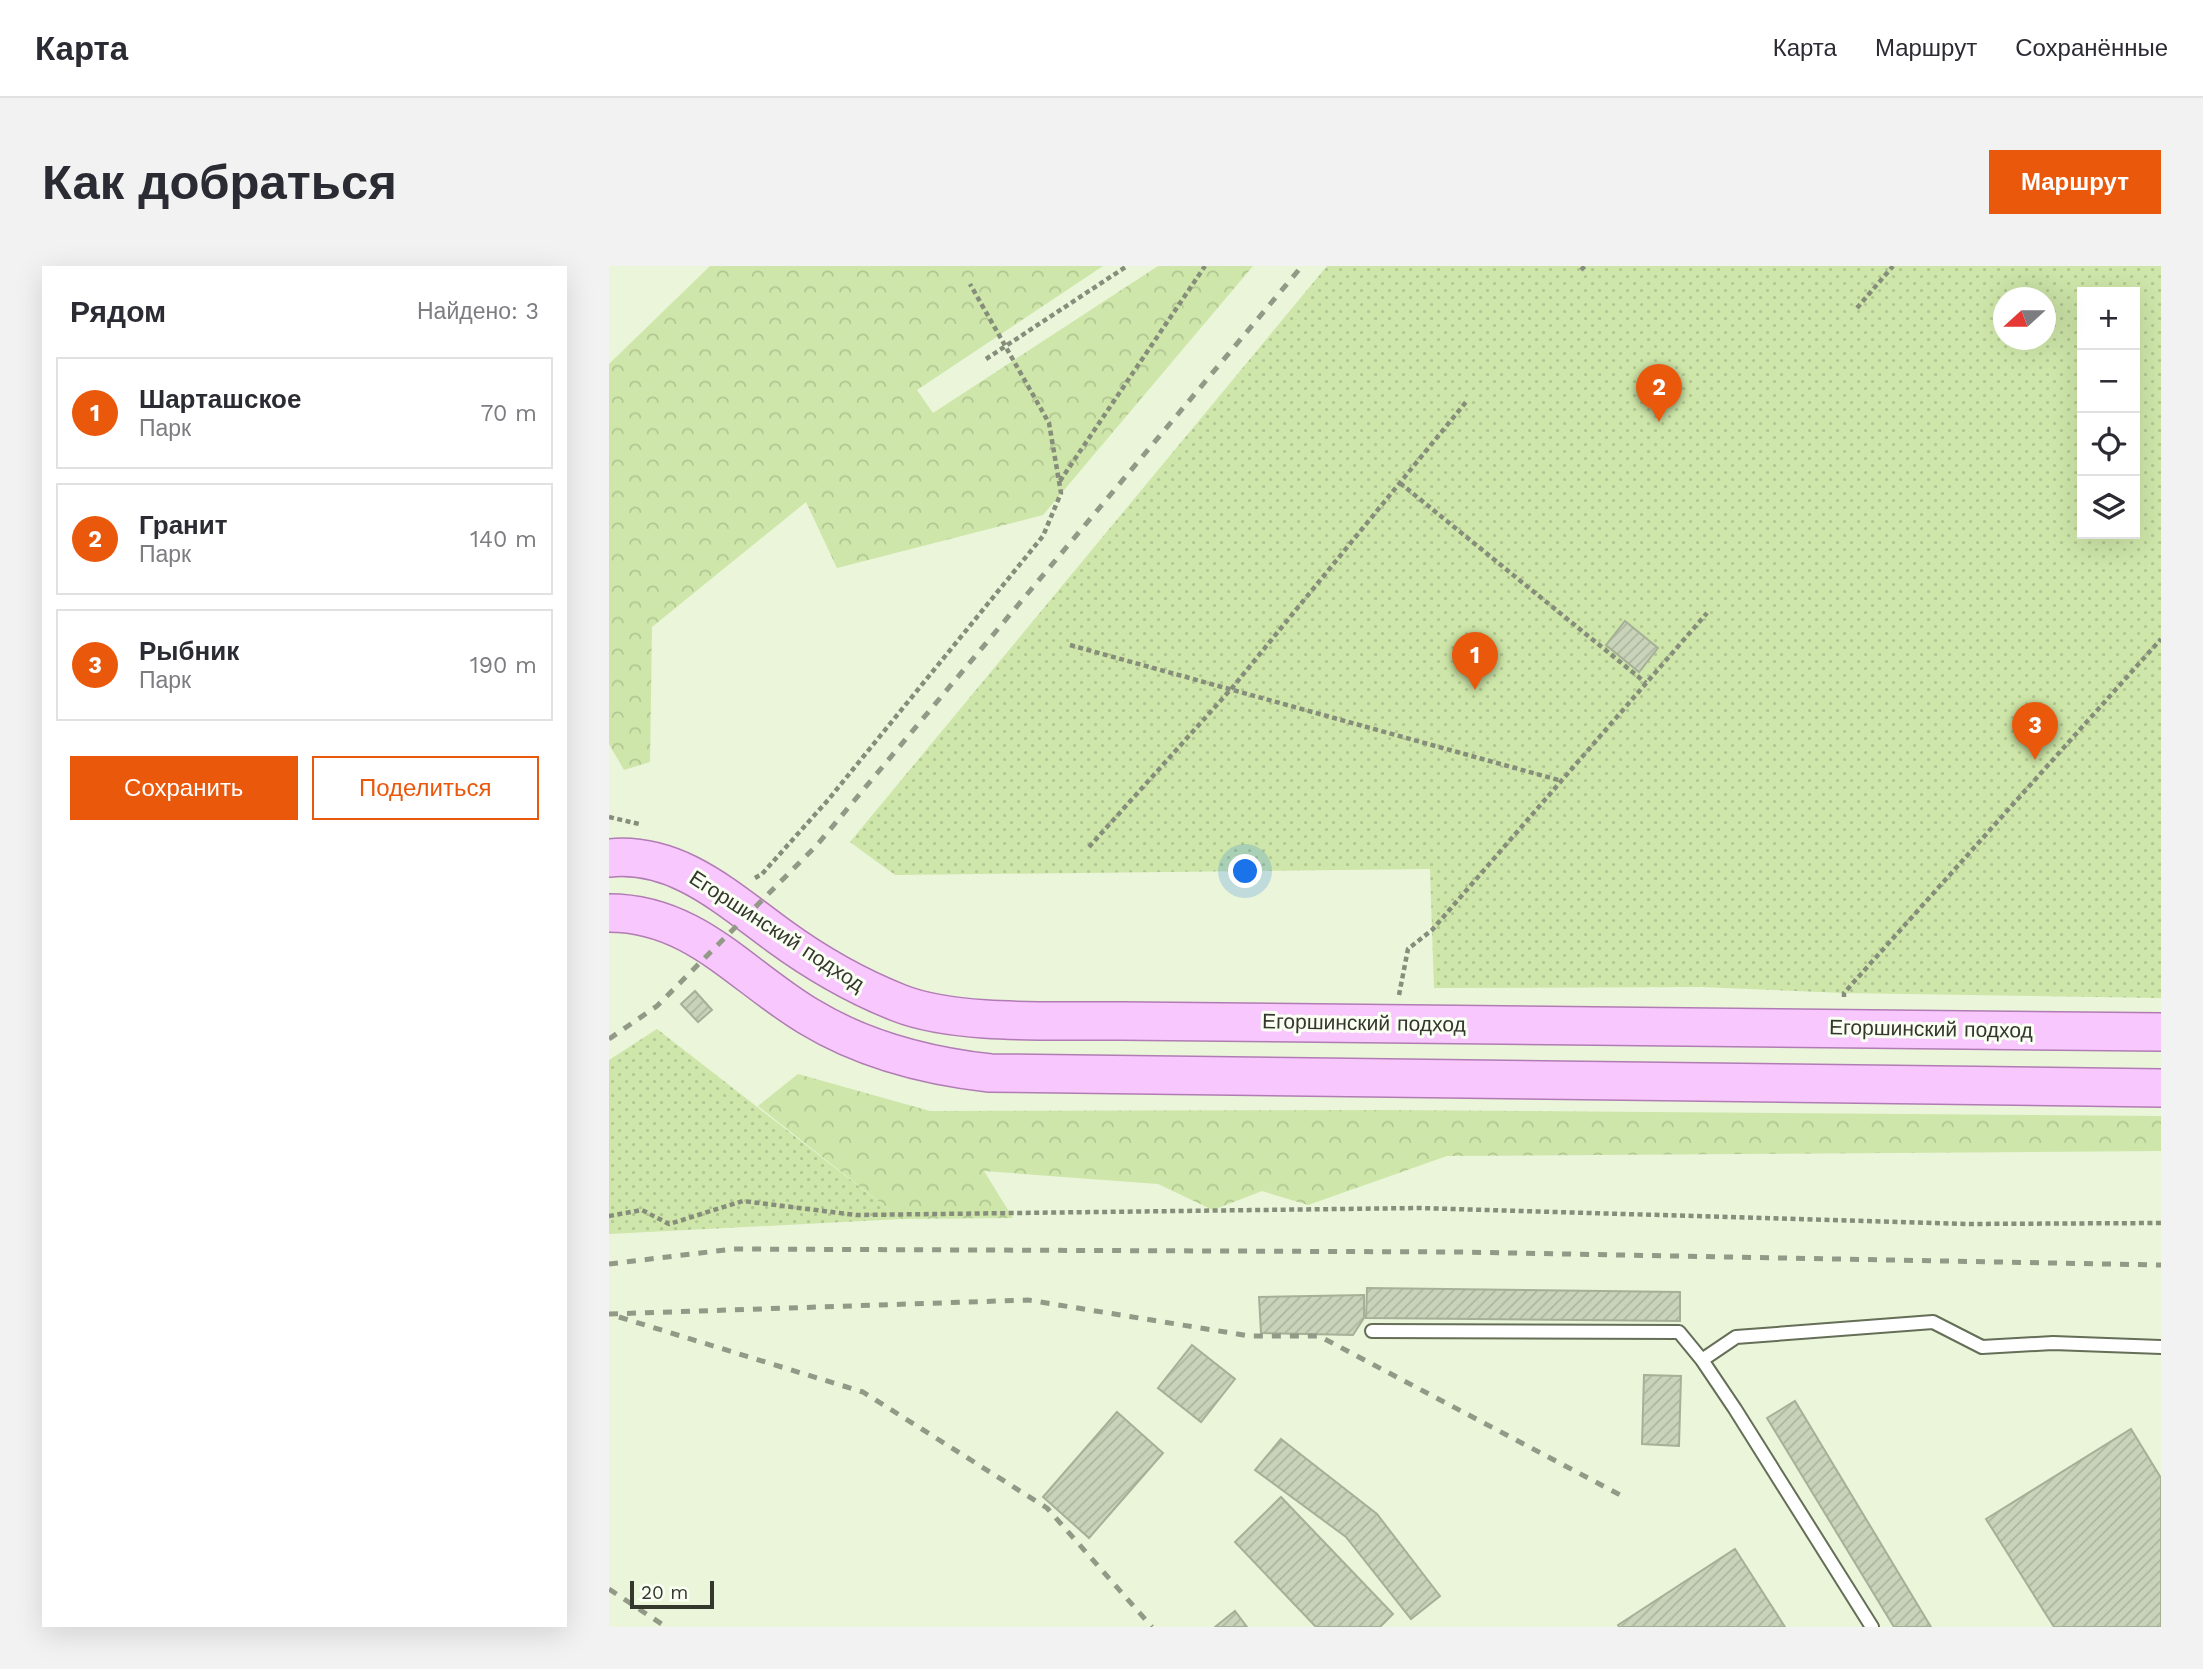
<!DOCTYPE html>
<html lang="ru">
<meta charset="utf-8">
<style>
:root{--surface:#fff;--page:#f2f2f3;--text:#2b2b33;--muted:#7c7c81;--line:#e1e1e2;--accent:#ea580c}
body{margin:0;font-family:"Work Sans",sans-serif;background:var(--page);color:var(--text)}
.controls{position:absolute;right:21px;top:21px;display:grid;overflow:hidden;border-radius:0px;box-shadow:0 7px 28px #0002}
.controls button{width:63px;height:63px;display:grid;place-items:center;padding:0;border:0;border-bottom:2px solid var(--line);background:var(--surface);color:var(--text);font:35px sans-serif}
.compass{position:absolute;left:1384px;top:21px;width:63px;height:63px;border-radius:50%;background:var(--surface);box-shadow:0 7px 28px #0002;rotate:249deg}
.scale{position:absolute;left:21px;bottom:18px;width:84px;box-sizing:border-box;padding-left:7px;border:4px solid #33372c;border-top:0;font-size:19px;line-height:24px;white-space:nowrap;color:#33372c;-webkit-text-stroke:5px #fafff4;paint-order:stroke}
.you{position:absolute;left:637px;top:606px;width:24px;height:24px;margin:-18px;border:5px solid #fff;border-radius:50%;background:#1a73e8;box-shadow:0 0 0 10px #1a73e833}
.badge{display:grid;place-items:center;width:46px;height:46px;border-radius:50%;background:var(--accent);color:#fff;font-size:23px;font-weight:700}
.pin{position:absolute;translate:-50% -58px;filter:drop-shadow(0 2px 4px #0008)}
.pin::after{content:'';position:absolute;top:37px;width:24px;height:21px;background:inherit;clip-path:polygon(0 0,100% 0,50% 100%)}
.list{margin:0;padding:0;list-style:none}
h2{display:flex;justify-content:space-between;align-items:center;height:91px;margin:0;padding:0 28px;font-size:30px}
h2 small{font-size:23px;font-weight:400;color:var(--muted)}
.list li{display:grid;grid-template-columns:46px 1fr auto;gap:21px;align-items:center;box-sizing:border-box;height:112px;margin:0 14px 14px;padding:0 14px;border:2px solid var(--line);border-radius:0px}
.list b{display:block;font-size:26px;white-space:nowrap}
.list p{margin:0;font-size:23px;white-space:nowrap;color:var(--muted)}
.list em{font-size:23px;font-style:normal;color:var(--muted)}
.actions{display:flex;gap:14px;padding:21px 28px}
.actions a{flex:1;padding:16px 0;border:2px solid var(--accent);border-radius:0px;text-align:center;font-size:24px;color:var(--accent)}
.actions .main{background:var(--accent);color:#fff}
.icon{flex:none;width:38px;height:38px;fill:none;stroke:currentColor;stroke-width:2;stroke-linecap:round;stroke-linejoin:round}
.map{position:relative;flex:none;width:1552px;height:1361px;overflow:hidden;border-radius:0px}
header{display:flex;align-items:center;gap:42px;box-sizing:border-box;height:98px;padding:0 35px;background:var(--surface);border-bottom:2px solid var(--line)}
header strong{font-size:33px}
nav{display:flex;gap:38px;margin-inline-start:auto;font-size:24px}
.intro{display:flex;align-items:center;justify-content:space-between;box-sizing:border-box;height:168px;padding:0 42px}
h1{margin:0;font-size:49px}
.button{padding:18px 32px;border-radius:0px;background:var(--accent);color:#fff;font-size:24px;font-weight:700}
main{display:flex;gap:42px;padding:0 42px}
aside{flex:1;background:var(--surface);border-radius:0px;box-shadow:0 7px 28px #0002}
.map>svg:first-child{display:block}
</style>
<header>
<strong>Карта</strong>
<nav><a>Карта</a><a>Маршрут</a><a>Сохранённые</a></nav>
</header>
<div class="intro"><h1>Как добраться</h1><a class="button">Маршрут</a></div>
<main>
<aside>
<h2>Рядом<small>Найдено: 3</small></h2>
<ul class="list">
<li><span class="badge">1</span><div><b>Шарташское</b><p>Парк</p></div><em>70 m</em></li>
<li><span class="badge">2</span><div><b>Гранит</b><p>Парк</p></div><em>140 m</em></li>
<li><span class="badge">3</span><div><b>Рыбник</b><p>Парк</p></div><em>190 m</em></li>
</ul>
<div class="actions"><a class="main">Сохранить</a><a>Поделиться</a></div>
</aside>
<div class="map">
<svg width="1552" height="1361" viewBox="0 0 1552 1361">
<defs>
<pattern id="grass-dots" width="8" height="8" patternUnits="userSpaceOnUse" patternTransform="scale(1.75)"><rect width="8" height="8" fill="#cee6a9"/><path d="M2 2h.1M6 6h.1" fill="none" stroke="#b1c692" stroke-width="1.8" stroke-linecap="round"/></pattern>
<pattern id="forest-crowns" width="20" height="18" patternUnits="userSpaceOnUse" patternTransform="scale(1.75)"><rect width="20" height="18" fill="#cee6a9"/><path d="M2 6a3 3 0 1 1 6 0M12 15a3 3 0 1 1 6 0" fill="none" stroke="#b1c692"/></pattern>
<pattern id="building-hatch" width="6" height="6" patternUnits="userSpaceOnUse" patternTransform="scale(1.75)"><rect width="6" height="6" fill="#c8d3b9"/><path d="M-1 1l2-2M0 6l6-6M5 7l2-2" fill="none" stroke="#acb69f"/></pattern>
</defs>
<rect width="100%" height="100%" fill="#eaf5da"/>
<path fill="url(#grass-dots)" fill-rule="evenodd" d="M718 0H1552V732L1235 727 1093 721 825 722 821 603 286 609 241 576ZM1473 26H1526V268H1473ZM1394 32H1436V74H1394Z
M48 763 292 953 0 968V794Z"/>
<path fill="url(#forest-crowns)" d="M101 0H494L308 124 324 147 549 0H644L434 249 228 302 197 236 43 361 41 496 15 504 0 478V98Z
M189 808 321 845 773 844 1552 850V885L838 890 699 939 653 925 604 944 549 918 375 905 404 952 292 953 149 840Z"/>
<path fill="url(#building-hatch)" stroke="#a6b097" stroke-width="2" d="M1016 355 1049 382 1030 406 997 379Z
M86 725 103 744 89 756 72 738Z
M758 1022 1071 1026V1055L757 1052Z
M755 1029V1052L744 1069 652 1067 650 1031Z
M583 1079 626 1113 592 1156 549 1122Z
M1035 1109 1072 1110 1070 1180 1033 1178Z
M1186 1135 1322 1361H1285L1158 1152Z
M508 1146 554 1187 480 1272 434 1231Z
M1522 1163 1552 1212V1361H1445L1377 1253Z
M672 1173 768 1248 831 1330 802 1353 737 1271 646 1204Z
M672 1231 784 1348 771 1361H707L626 1276Z
M1126 1283 1176 1361H1010L1009 1359Z
M626 1345 638 1361H606Z"/>
<g fill="none" stroke-linecap="round" stroke-linejoin="round">
<g stroke="#656e57" stroke-width="16">
<path id="lane" d="M763 1065 1070 1066 1093 1094 1126 1143 1263 1361
M1093 1094 1127 1071 1324 1056 1373 1081 1444 1077 1552 1081"/>
</g>
<g stroke="#b07cb3" stroke-width="40">
<path id="primary" d="M0 592C68 585 119 633 170 670 207 697 247 720 290 737 348 760 449 754 512 755L1552 766
M0 647C85 647 132 710 199 750 253 783 318 800 381 807L1552 822"/>
</g>
<path stroke="#868d7b" stroke-width="4.5" stroke-dasharray="5 3.5" stroke-linecap="butt" d="M972 4 976 0
M1248 42 1284 0
M377 93 518 0
M451 215 596 0
M791 217 1037 417
M461 379 953 515
M0 551 30 558
M480 581 623 422 857 136
M146 612 153 608 219 534 434 270 452 227 440 157 361 18
M790 729 799 683 823 664 1098 347
M1235 731V727L1552 373
M0 950 33 944 60 958 134 935 247 949 811 942 1357 958 1552 957"/>
<use href="#lane" stroke="#fff" stroke-width="12"/>
<use href="#primary" stroke="#f8c7fd" stroke-width="37"/>
<path stroke="#929a87" stroke-width="5" stroke-dasharray="9 9" stroke-linecap="butt" d="M0 773 48 740 208 579 693 0
M0 998 124 983 851 986 1552 999
M0 1048 419 1034 641 1070H710L1017 1232
M10 1051 254 1126 438 1242 543 1361
M0 1323 57 1361"/>
</g>
<g text-anchor="middle" stroke-width="6" stroke-linejoin="round" paint-order="stroke">
<g font-size="21" fill="#33372c" stroke="#fafff4">
<text transform="translate(168 665) rotate(33)" y="7">Егоршинский подход</text>
<text transform="translate(755 757) rotate(1)" y="7">Егоршинский подход</text>
<text transform="translate(1322 763) rotate(1)" y="7">Егоршинский подход</text>
</g>
</g>
</svg>
<div class="controls">
<button>+</button>
<button>−</button>
<button><svg class="icon" aria-label="locate" viewBox="0 0 24 24"><circle cx="12" cy="12" r="6"/><path d="M12 2v4M12 18v4M2 12h4M18 12h4"/></svg></button>
<button><svg class="icon" aria-label="layers" viewBox="0 0 24 24"><path d="M12 4l9 5-9 5-9-5zM3 14l9 5 9-5"/></svg></button>
</div>
<svg class="compass" viewBox="-18 -18 36 36"><path d="M0-13l5 13h-10z" fill="#e53935"/><path d="M0 13l5-13h-10z" fill="#7c7c81"/></svg>
<div class="scale">20 m</div>
<div class="you"></div>
<div class="pin badge" style="left:866px;top:424px">1</div>
<div class="pin badge" style="left:1050px;top:156px">2</div>
<div class="pin badge" style="left:1426px;top:494px">3</div>
</div>
</main>
